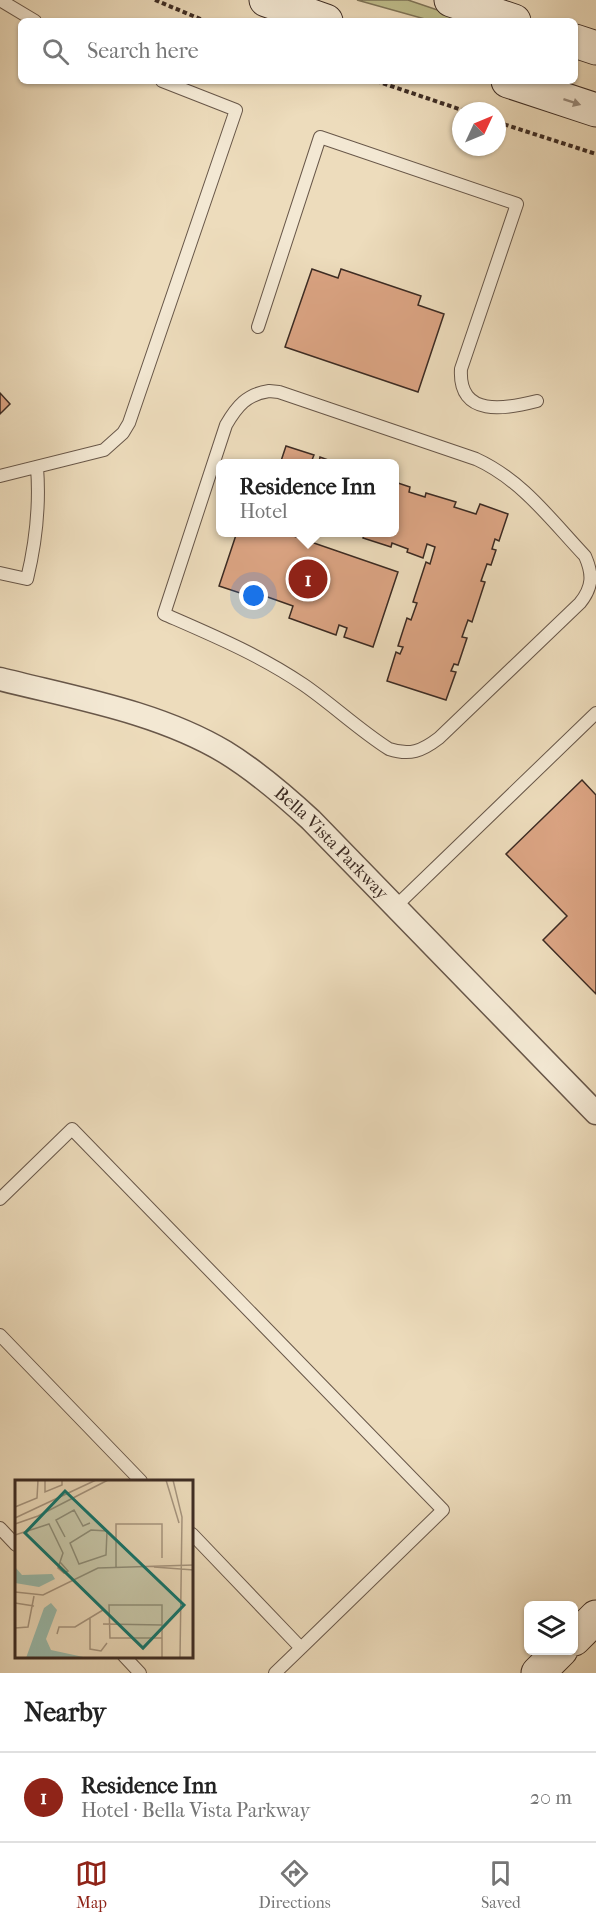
<!DOCTYPE html>
<meta charset="utf-8">
<style>
:root{--surface:#fff;--page:#f6f6f6;--text:#222;--muted:#767676;--line:#e0e0e0;--accent:#8f2418}
body{margin:0;font-family:"IM FELL French Canon",serif;background:var(--page);color:var(--text)}
.controls{position:absolute;right:18px;bottom:18px;display:grid;overflow:hidden;border-radius:9px;box-shadow:0 2px 4px #0004}
.controls button{width:54px;height:54px;display:grid;place-items:center;padding:0;border:0;border-bottom:2px solid var(--line);background:var(--surface);color:var(--text);font:30px sans-serif}
.compass{position:absolute;left:452px;top:102px;width:54px;height:54px;border-radius:50%;background:var(--surface);box-shadow:0 2px 4px #0004;rotate:46deg}
.you{position:absolute;left:254px;top:596px;width:21px;height:21px;margin:-15px;border:4px solid #fff;border-radius:50%;background:#1a73e8;box-shadow:0 0 0 9px #1a73e833}
.badge{display:grid;place-items:center;width:39px;height:39px;border-radius:50%;background:var(--accent);color:#fff;font-size:20px;font-weight:700}
.pin{position:absolute;translate:-50% -50%;border:3px solid #fff;box-shadow:0 2px 6px #0006}
.popup{position:absolute;left:216px;top:459px;width:183px;height:78px;box-sizing:border-box;display:grid;place-content:center;border-radius:9px;background:var(--surface);filter:drop-shadow(0 2px 4px #0005);font-size:20px;white-space:nowrap;color:var(--muted)}
.popup b{font-size:22px;color:var(--text)}
.popup::after{content:'';position:absolute;left:50%;top:100%;margin-left:-12px;border:12px solid transparent;border-top-color:var(--surface)}
.list{margin:0;padding:0;list-style:none}
h2{display:flex;justify-content:space-between;align-items:center;height:78px;margin:0;padding:0 24px;font-size:26px}
h2 small{font-size:20px;font-weight:400;color:var(--muted)}
.list li{display:grid;grid-template-columns:39px 1fr auto;gap:18px;align-items:center;box-sizing:border-box;height:90px;padding:0 24px;border-top:2px solid var(--line)}
.list b{display:block;font-size:22px;white-space:nowrap}
.list p{margin:0;font-size:20px;white-space:nowrap;color:var(--muted)}
.list em{font-size:20px;font-style:normal;color:var(--muted)}
.icon{flex:none;width:33px;height:33px;fill:none;stroke:currentColor;stroke-width:2;stroke-linecap:round;stroke-linejoin:round}
.map{position:relative;flex:none;width:596px;height:1673px;overflow:hidden}
.search{position:absolute;background:var(--surface);box-shadow:0 2px 4px #0004;left:18px;right:18px;top:18px;height:66px;display:flex;align-items:center;gap:15px;box-sizing:border-box;padding:0 21px;border-radius:9px;color:var(--muted);font-size:22px}
.sheet{height:168px;background:var(--surface)}
nav{display:flex;justify-content:space-around;align-items:center;box-sizing:border-box;height:84px;border-top:2px solid var(--line);background:var(--surface);font-size:16px;color:var(--muted)}
nav a{display:grid;justify-items:center;gap:3px}
nav .on{color:var(--accent)}
.map>svg:first-child{display:block}
</style>
<div class="map">
<svg width="596" height="1673" viewBox="0 0 596 1673">
<rect width="100%" height="100%" fill="#eddcbc"/>
<filter id="stains"><feTurbulence type="fractalNoise" baseFrequency=".00333" numOctaves="4"/><feColorMatrix values="0 0 0 0 .2 0 0 0 0 .09 0 0 0 0 .02 0 0 0 .5 -.17"/></filter>
<radialGradient id="worn" r=".72"><stop offset=".6" stop-color="#630" stop-opacity="0"/><stop offset="1" stop-color="#630" stop-opacity=".3"/></radialGradient>
<path fill="#bfbe8c" stroke="#7e7458" stroke-width="1.5" d="M357 0H408L470 21H432Z"/>
<path fill="#dba483" stroke="#3c2b23" stroke-width="1.5" d="M312 269 338 278 341 269 421 296 418 305 444 314 418 392 285 347Z
M0 393 10 404 0 414Z
M286 446 314 455 312 460 319 462 320 457 339 464H280Z
M395 482 410 487 409 492 425 497 426 493 456 502 454 507 476 514 480 504 508 514 499 541 495 539 492 549 496 550 491 565 487 564 481 581 485 582 472 622 468 620 462 637 467 638 458 665 454 664 451 671 456 672 446 700 387 681 396 652 400 654 403 647 398 646 407 618 411 620 417 603 413 602 426 562 430 564 435 547 427 544 423 558 407 552 408 549 392 543 391 547 363 538 364 534 359 532H395Z
M237 532H282L398 572 373 647 344 637 347 628 339 625 336 635 289 618 293 606 262 595 261 600 219 586Z
M582 780 596 795V994L543 940 567 916 506 854Z"/>
<g fill="none" stroke-linecap="round" stroke-linejoin="round">
<g stroke="#685749" stroke-width="14">
<path id="service" d="M0 0 35 21
M258 327 320 137 517 204 461 369C458 418 506 409 537 401
M269 391 279 392 476 459C522 480 551 520 585 556 593 574 593 587 580 603L439 738C422 751 410 756 389 749 359 730 333 705 304 685 260 655 212 635 164 614L226 425C237 406 247 394 269 391Z
M0 476 104 450 123 433 129 423 236 110 162 81
M0 573 27 579C36 542 40 506 37 467
M395 907 596 713
M0 1199 72 1129 443 1510 301 1648
M0 1335 141 1481
M0 1528 16 1545
M192 1534 301 1648 275 1673
M124 1656 140 1673"/>
</g>
<g stroke="#685749" stroke-width="25">
<g id="minor">
<path id="s1" d="M0 679C75 698 158 712 225 752 256 771 284 795 311 820L596 1113"/>
</g>
</g>
<g stroke="#3c2b23" stroke-width="35">
<path id="secondary" d="M266 0 326 21
M451 0 514 21
M575 41 596 48
M508 81 596 110
M574 1639 596 1617
M538 1673 561 1650"/>
</g>
<path stroke="#3c2b23" stroke-width="4" stroke-dasharray="4.5 3" stroke-linecap="butt" d="M155 0 205 21
M376 81 465 111
M497 122 596 154"/>
<use href="#service" stroke="#f3e8d3" stroke-width="12"/>
<use href="#minor" stroke="#f3e8d3" stroke-width="22"/>
<use href="#secondary" stroke="#f3e8d3" stroke-width="33"/>
</g>
<defs><path id="oneway-solid" d="M-6-.8H1V-3.2L6.5 0L1 3.2V.8H-6Z" transform="scale(1.5)"/></defs>
<use fill="#988a7b" href="#oneway-solid" transform="translate(572 102) rotate(18)"/>
<g text-anchor="middle" stroke-width="4.5" stroke-linejoin="round" paint-order="stroke">
<g font-size="18" fill="#3c2b23" stroke="#f3e8d3">
<text dy="6" stroke="none"><textPath href="#s1" startOffset="378">Bella Vista Parkway</textPath></text>
</g>
</g>
<g transform="translate(15 1480)">
<rect width="178" height="178" fill="#eddcbc"/>
<path d="M0 87 7 95 37 94 40 99 24 107 0 103ZM36 123 42 130 31 159 36 170 73 178H11L29 128Z" fill="#9abcad"/>
<path fill="none" stroke="#a6957f" stroke-width="1.5" d="M30 0V12L47 5V0M151 0 164 43M158 0 167 37 165 178M0 27 22 18 23 0M0 38 81 0M0 44 23 36 93 0M76 50 92 51 91 75 64 84 55 63ZM0 55 34 44 48 73 43 88 49 93 53 91 45 82M50 57 41 40 59 30 68 46 75 43M101 87V44H147V78M139 87 179 90M0 112 28 115 83 88 179 85M0 123 19 126M75 138V169L86 171 92 163M88 144 147 145V178M147 145V125H94L95 158H147M0 148 13 147 19 116M42 154 44 147H60L88 130"/>
<path fill="#0f766e" fill-opacity="0.15" stroke="#0f766e" stroke-width="3" d="M50 11 169 125 128 168 10 53Z"/>
<rect width="178" height="178" fill="none" stroke="#3c2b23" stroke-width="3"/>
</g>
<rect width="100%" height="100%" filter="url(#stains)"/>
<rect width="100%" height="100%" fill="url(#worn)"/>
</svg>
<div class="controls">
<button><svg class="icon" aria-label="layers" viewBox="0 0 24 24"><path d="M12 4l9 5-9 5-9-5zM3 14l9 5 9-5"/></svg></button>
</div>
<svg class="compass" viewBox="-18 -18 36 36"><path d="M0-13l5 13h-10z" fill="#e53935"/><path d="M0 13l5-13h-10z" fill="#767676"/></svg>
<div class="you"></div>
<div class="pin badge" style="left:308px;top:579px">1</div>
<div class="popup"><b>Residence Inn</b>Hotel</div>
<div class="search"><svg class="icon" aria-label="search" viewBox="0 0 24 24"><circle cx="10" cy="10" r="6"/><path d="M15 15l6 6"/></svg>Search here</div>
</div>
<section class="sheet">
<h2>Nearby<small></small></h2>
<ul class="list">
<li><span class="badge">1</span><div><b>Residence Inn</b><p>Hotel · Bella Vista Parkway</p></div><em>20 m</em></li>
</ul>
</section>
<nav>
<a class="on"><svg class="icon" aria-label="map" viewBox="0 0 24 24"><path d="M3 6l6-2 6 2 6-2v14l-6 2-6-2-6 2zM9 4v14M15 6v14"/></svg>Map</a>
<a><svg class="icon" aria-label="directions" viewBox="0 0 24 24"><path d="M12 3l9 9-9 9-9-9zM9 14v-3h6M13 9l2 2-2 2"/></svg>Directions</a>
<a><svg class="icon" aria-label="saved" viewBox="0 0 24 24"><path d="M7 4h10v16l-5-4-5 4z"/></svg>Saved</a>
</nav>
